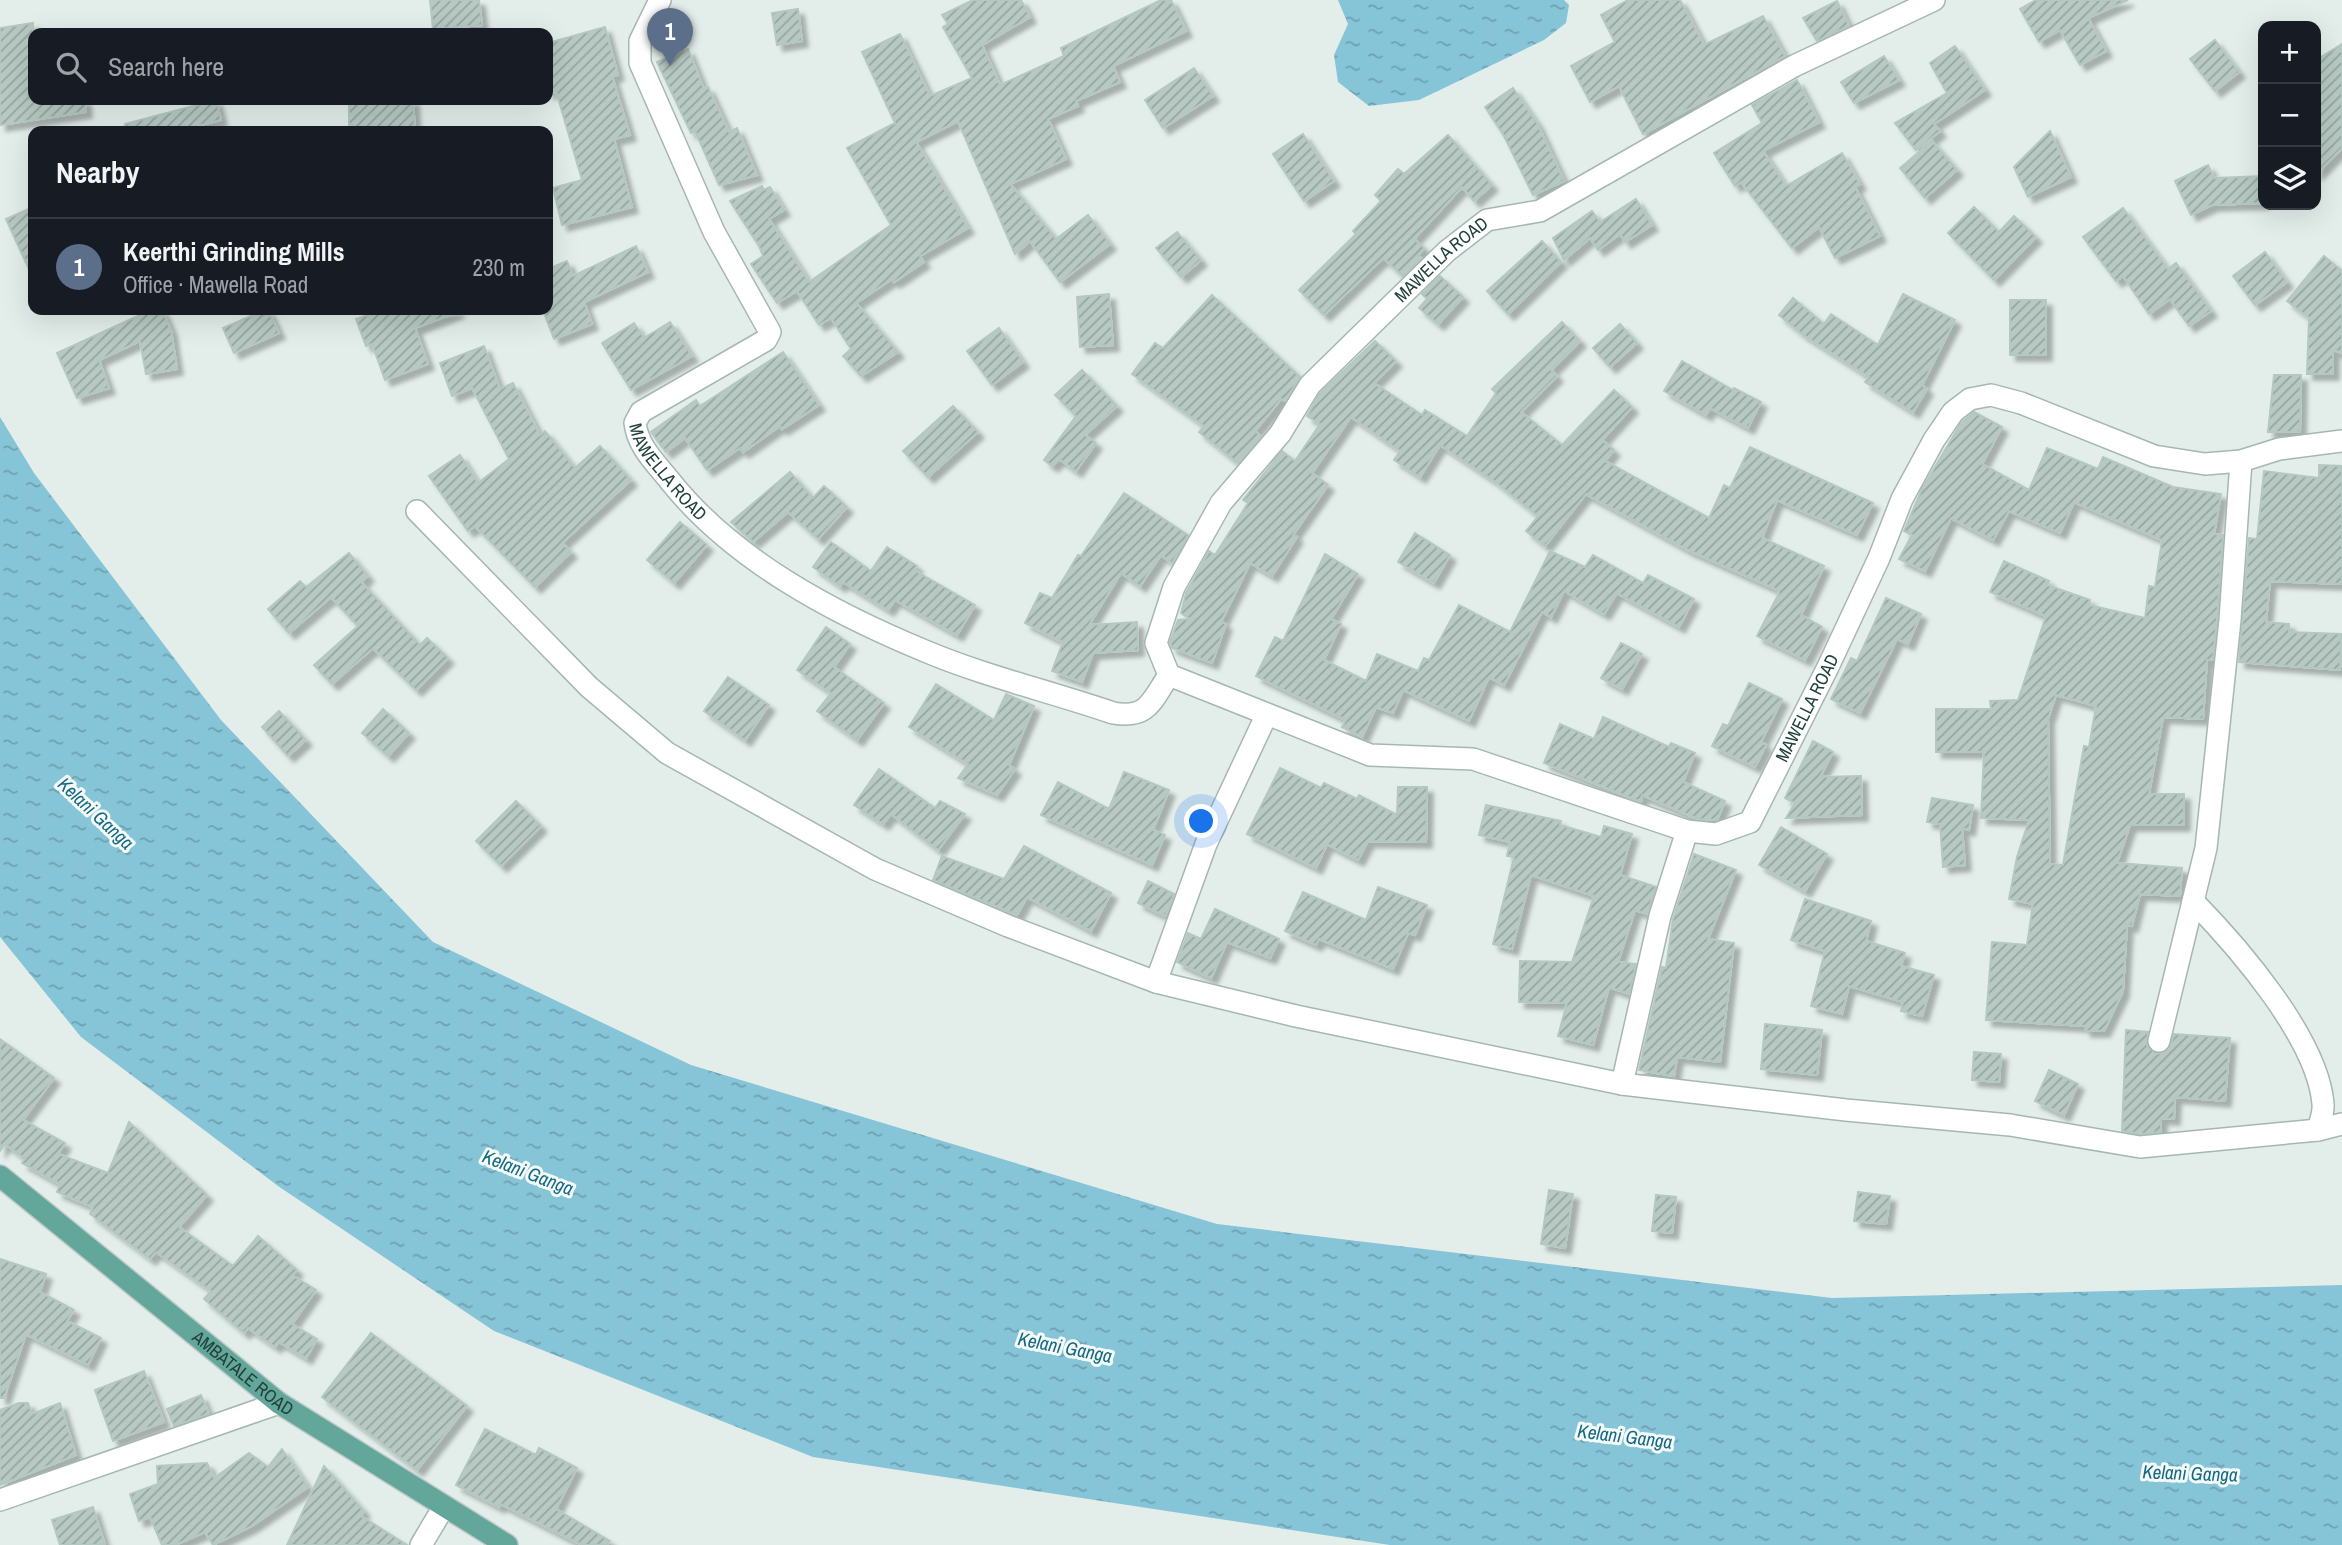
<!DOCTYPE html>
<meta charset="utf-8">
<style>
:root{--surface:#171b24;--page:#20242c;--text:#f1f3f6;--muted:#9ea1a6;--line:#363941;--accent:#fd8951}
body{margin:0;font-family:"Archivo Narrow",sans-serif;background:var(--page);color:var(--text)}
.controls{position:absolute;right:21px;top:21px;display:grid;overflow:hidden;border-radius:14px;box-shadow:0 7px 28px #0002}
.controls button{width:63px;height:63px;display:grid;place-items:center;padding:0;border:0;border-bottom:2px solid var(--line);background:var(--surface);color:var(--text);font:35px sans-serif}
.you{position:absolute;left:1202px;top:822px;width:24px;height:24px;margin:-18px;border:5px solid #fff;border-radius:50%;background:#1a73e8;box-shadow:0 0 0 10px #1a73e833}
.badge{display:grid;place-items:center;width:46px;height:46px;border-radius:50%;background:var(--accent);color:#fff;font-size:23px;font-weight:700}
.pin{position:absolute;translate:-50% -58px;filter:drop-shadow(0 2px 4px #0008)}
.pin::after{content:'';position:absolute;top:37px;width:24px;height:21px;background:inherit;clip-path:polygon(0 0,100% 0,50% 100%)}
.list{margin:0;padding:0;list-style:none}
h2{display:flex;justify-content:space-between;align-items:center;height:91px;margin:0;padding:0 28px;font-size:30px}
h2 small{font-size:23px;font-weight:400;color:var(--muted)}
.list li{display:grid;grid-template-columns:46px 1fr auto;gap:21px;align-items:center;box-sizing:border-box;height:98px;padding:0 28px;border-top:2px solid var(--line)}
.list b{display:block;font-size:26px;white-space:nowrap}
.list p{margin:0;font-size:23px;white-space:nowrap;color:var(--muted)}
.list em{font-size:23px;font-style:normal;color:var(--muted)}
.icon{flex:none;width:38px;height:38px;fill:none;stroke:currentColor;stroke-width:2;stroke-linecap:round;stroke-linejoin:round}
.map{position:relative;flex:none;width:2342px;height:1545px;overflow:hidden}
.search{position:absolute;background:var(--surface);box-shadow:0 7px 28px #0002;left:28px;top:28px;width:525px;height:77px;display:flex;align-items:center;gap:18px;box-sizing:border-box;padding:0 24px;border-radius:14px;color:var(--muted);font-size:26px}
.panel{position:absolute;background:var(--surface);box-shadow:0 7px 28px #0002;left:28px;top:126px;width:525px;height:189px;border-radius:14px}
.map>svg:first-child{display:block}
</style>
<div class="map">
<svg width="2342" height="1545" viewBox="0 0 2342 1545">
<defs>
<pattern id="water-ripples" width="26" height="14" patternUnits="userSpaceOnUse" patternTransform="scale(1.75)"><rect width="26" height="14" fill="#86c4d7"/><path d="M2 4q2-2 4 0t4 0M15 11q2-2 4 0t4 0" fill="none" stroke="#6da1b0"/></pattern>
<pattern id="building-hatch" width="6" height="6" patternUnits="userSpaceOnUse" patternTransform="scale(1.75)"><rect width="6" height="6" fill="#b8c9c3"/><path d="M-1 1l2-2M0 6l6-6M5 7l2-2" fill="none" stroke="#95a5a0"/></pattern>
<filter id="shadow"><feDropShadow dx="6" dy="6" stdDeviation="2" flood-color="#0004"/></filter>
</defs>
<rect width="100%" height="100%" fill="#e3eeea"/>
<path fill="url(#water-ripples)" d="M1338 0H1564L1569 5 1566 23 1544 40 1419 100 1369 106 1338 82 1334 55 1348 24Z
M0 417 34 473 221 720 433 942 691 1065 1217 1224 1832 1298 2342 1285V1545H1390L813 1457 494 1331 278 1186 81 1037 0 937Z"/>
<path fill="url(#building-hatch)" stroke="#b4c8c2" stroke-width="2" fill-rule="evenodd" filter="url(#shadow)" d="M430 0H479L482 25 433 29Z
M973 0H1021L1030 17 982 45 1000 85 1064 56 1061 48 1161 0H1171L1186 31 1113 66 1120 82 1076 101 1078 106 1048 119 1066 159 1010 184 1056 239 1088 215 1110 244 1060 282 1030 241 1015 254 958 121 916 142 968 228 920 256 924 262 894 282 892 279 856 303 898 352 861 376 843 356 851 349 831 318 819 325 797 291 777 303 751 264 763 256 759 246 730 201 762 186 764 190 770 187 784 210 769 219 809 282 891 225 847 148 895 123 862 52 900 34 930 96 972 78 943 27 948 24 942 15Z
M1628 0H1680L1704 45 1763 16 1785 56 1643 134 1619 86 1590 102 1571 66 1615 42 1601 15Z
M2036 0H2128L2088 18 2106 51 2080 65 2060 30 2039 42 2020 9Z
M1837 1 1849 26 1817 41 1803 18Z
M798 9 802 41 777 45 772 13Z
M33 23V100H85L86 112 0 125V28Z
M605 27 618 75 612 76 630 135 614 139 632 207 562 225 553 188 582 180 556 91 548 93V43Z
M2215 40 2239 72 2215 91 2190 59Z
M2342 44V148L2316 174V60Z
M1955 46 1985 90 1934 124 1940 131 1916 150 1895 123 1947 93 1930 63Z
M688 49 704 89 708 87 729 132 737 128 757 175 719 185 695 131 691 133 657 62Z
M1884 56 1899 80 1854 103 1841 82Z
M1194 68 1213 96 1163 128 1145 100Z
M1797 80 1819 122 1763 151 1786 186 1842 153 1860 184 1855 187 1880 236 1835 258 1819 227 1792 248 1741 182 1735 186 1714 153 1762 123 1752 105Z
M1513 88 1537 123 1564 181 1533 195 1504 136 1485 107Z
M216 100 221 120 177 131H126L125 124Z
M349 100H413L415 129 349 131Z
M2050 131 2071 177 2028 197 2014 167Z
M1303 134 1334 181 1304 201 1273 154Z
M1448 135 1492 185 1474 201 1462 187 1414 239 1424 248 1418 256 1421 258 1403 276 1383 258 1324 315 1299 290 1356 234 1353 231 1381 201 1375 195 1398 169 1404 174Z
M1932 141 1957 170 1925 198 1900 168Z
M2208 165 2214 178 2263 176V203L2212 205 2191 215 2175 181Z
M1636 199 1652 225 1625 242 1620 234 1598 250 1590 238 1564 260 1553 238 1592 211 1600 222Z
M33 207V278L6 219Z
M1974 207 1999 232 2014 216 2036 237 1994 280 1948 233Z
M2123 208 2168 269 2176 263 2211 311 2189 326 2170 299 2149 314 2123 276 2116 281 2083 237Z
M1177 232 1201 260 1181 277 1156 248Z
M1542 241 1561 262 1508 314 1487 291Z
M636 246 648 272 584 302 592 324 554 339 543 310H548V269L567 261 573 276Z
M2265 252 2287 282 2255 305 2233 276Z
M2324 256 2342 271V353L2333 350V374H2307L2309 318 2287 301Z
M1440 276 1463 297 1438 324 1419 308 1427 299 1422 294Z
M1109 294 1113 345 1080 347 1077 297Z
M1903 294 1955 320 1922 385 1927 389 1913 412 1865 382 1869 377 1802 334 1779 315 1793 298 1824 324 1831 314 1878 345Z
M1212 295 1300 377 1285 401 1281 399 1255 431 1261 436 1238 463 1199 432 1204 426 1132 374 1155 343 1163 348Z
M2010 300H2046V355H2010Z
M138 310H162L171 330 177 369 146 374 140 341 99 360 109 388 77 398 57 353 140 315Z
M265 310H268L279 333 234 353 223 328Z
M382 310H457L458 312 415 328 428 364 385 380 372 344 366 346 356 319Z
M670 322 692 356 631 390 602 343 634 323 644 338Z
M1562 322 1580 341 1551 370 1557 376 1521 412 1562 445 1614 390 1632 407 1602 440 1614 450 1605 461 1709 518 1724 485 1730 488 1750 447 1873 503 1857 535 1777 500 1762 538 1824 566 1801 615 1822 627 1805 660 1757 636 1779 593 1778 590 1688 550 1586 494 1545 546 1526 531 1538 516 1494 481 1440 445 1420 477 1394 460 1400 451 1351 417 1312 473 1328 485 1293 535 1297 537 1272 576 1250 563 1221 622 1226 624 1212 663 1172 648 1170 642 1178 620 1190 619 1181 613 1186 593 1209 551 1215 555 1248 503 1243 500 1282 451 1295 461 1320 424 1307 416 1320 393 1375 341 1396 361 1374 383 1422 415 1425 410 1467 436 1496 393 1492 389Z
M1620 324 1637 343 1610 367 1593 348Z
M999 328 1023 362 992 385 967 351Z
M484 346 500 389 513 383 540 435 545 431 575 468 600 446 631 480 562 543 571 552 535 587 475 526 468 531 429 476 460 455 478 483 509 459 472 388 452 396 440 363Z
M783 352 819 405 782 429 780 426 743 452 740 448 707 470 685 438 666 452 651 432 696 400 700 406Z
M1682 361 1733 390 1734 388 1761 402 1748 428 1710 408 1706 415 1664 391Z
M1082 370 1117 406 1085 435 1096 443 1076 471 1059 459 1052 466 1044 460 1076 416 1055 395Z
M2274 375H2301L2300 432H2268Z
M953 406 978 432 928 477 903 451Z
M1974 412 2002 427 1982 464 2029 490 2047 448 2098 469 2103 457 2173 487 2221 494 2214 534 2223 535 2217 619 2213 660H2207L2203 719 2163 717 2149 794H2184V825H2130L2117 863 2182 868 2180 896 2140 894 2132 926 2127 925 2123 991 2104 1031H2085V1026L1986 1020 1992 942 2027 945 2033 904 2009 899 2017 857 2029 820 1981 818 1984 752H1936V709H1991L1990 701 2018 700 2046 616 1990 592 2004 561 2049 581 2047 585 2090 600 2089 605 2145 618 2149 586 2155 587 2162 540 2074 502 2060 533 2009 511 1993 540 1951 518 1925 571 1899 559 1912 535 1904 531 1922 489 1961 423ZM2056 695 2096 706 2089 747 2084 746 2063 865 2050 864 2048 719Z
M2319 465 2342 466V584L2270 581 2266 622 2289 624V632L2341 634 2340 670 2239 662 2249 538 2257 539 2264 471 2319 478Z
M790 472 813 498 824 486 847 507 818 539 788 512 753 542 731 522Z
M1124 493 1188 535 1172 563 1161 555 1140 586 1121 573 1089 625 1137 622 1138 650 1093 653 1082 682 1052 671 1063 642 1025 623 1040 593 1052 598 1078 555 1081 556Z
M680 522 707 545 674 583 647 560Z
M1415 533 1450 555 1434 583 1398 562Z
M831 542 871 571 887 547 917 566 914 570 975 605 957 635 895 600 888 610 843 582 840 586 813 567Z
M1550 551 1585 567 1593 555 1643 583 1648 575 1694 599 1679 627 1617 593 1604 614 1564 591 1551 617 1542 612 1504 685 1489 677 1469 721 1403 690 1393 713 1376 707 1362 737 1342 727 1346 720 1256 676 1275 637 1283 641 1325 554 1358 574 1331 619 1341 624 1324 660 1366 681 1377 654 1418 671 1424 658 1429 660 1459 605 1510 632Z
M349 553 368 576 361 582 420 645 427 638 448 658 416 690 373 648 332 684 314 665 358 626 331 597 289 633 268 609 300 581 306 587Z
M1886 598 1921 614 1908 644 1897 639 1860 713 1831 699 1851 658 1857 661Z
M826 627 850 644 834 667 884 703 857 740 817 711 831 693 797 670Z
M1621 643 1642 654 1622 689 1601 678Z
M728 677 769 705 745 740 704 711Z
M1749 683 1782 699 1761 742 1766 745 1755 767 1712 746 1723 724 1728 726Z
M936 684 994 720 1006 694 1034 706 1009 765 1015 769 997 795 958 778 968 764 909 727Z
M383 709 409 733 388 756 362 733Z
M279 711 306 740 288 756 262 727Z
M1603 717 1669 747 1671 743 1695 753 1683 782 1725 801 1717 820 1698 819 1642 795 1641 802 1544 763 1560 724 1594 739Z
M1813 741 1833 752 1820 777 1861 776 1862 815 1786 818 1795 803 1785 798Z
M1280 768 1321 788 1324 783 1357 799 1359 795 1397 815 1398 787H1427L1426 842 1368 841 1358 860 1327 844 1316 868 1247 834Z
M879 769 935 808 940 801 965 814 938 850 891 814 883 824 854 805Z
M1124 772 1169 790 1153 830 1165 835 1152 865 1041 815 1058 782 1109 809Z
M1932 798 1973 805 1969 830 1962 828 1965 865 1943 867 1940 824 1927 822Z
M516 801 541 826 501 866 476 841Z
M1486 805 1561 821 1560 825 1601 837 1604 826 1632 834 1620 875 1656 887 1647 914 1635 910 1618 962 1636 964 1629 994 1609 987 1593 1045 1558 1036 1567 1003 1519 1002 1520 961 1572 962 1594 896 1531 875 1512 949 1493 944 1514 857 1507 856 1510 842 1479 835Z
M1781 827 1827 854 1805 891 1759 865Z
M1024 846 1111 893 1091 931 1027 897 1017 915 933 880 942 856 1004 879Z
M1694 854 1736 870 1708 939 1734 943 1720 1062 1677 1057 1674 1076 1639 1070 1662 967 1666 968 1673 919Z
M1148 881 1174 894 1165 916 1138 903Z
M1378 887 1427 905 1415 935 1408 933 1393 969 1319 939 1316 945 1285 931 1303 892 1366 920Z
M1805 899 1871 921 1866 941 1905 953 1901 966 1934 975 1922 1016 1901 1011 1903 1002 1849 986 1842 1014 1811 1006 1825 951 1791 940Z
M1215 909 1279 939 1270 958 1227 942 1211 978 1177 962 1188 933 1201 939Z
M1765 1024 1822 1030 1817 1075 1761 1069Z
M2126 1030 2148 1032 2147 1045 2157 1054 2169 1050 2174 1034 2230 1038 2225 1101 2175 1097 2174 1119 2161 1118V1132L2140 1134 2122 1131Z
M0 1039 54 1078 23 1120 65 1143 58 1154 108 1173 129 1122 207 1195 179 1227 233 1266 258 1236 297 1270 292 1275 316 1290 292 1324 317 1339 306 1358 279 1342 275 1347 248 1328 244 1333 204 1299 211 1291 156 1252 150 1259 90 1214 93 1207 57 1192 60 1184 22 1163 25 1159 5 1144 0 1151Z
M1974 1052 2001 1054 1999 1082 1972 1080Z
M2049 1070 2078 1084 2064 1115 2035 1101Z
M1549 1190 1573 1194 1565 1248 1541 1244Z
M1858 1192 1890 1196 1886 1224 1854 1221Z
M1656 1195 1676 1197 1672 1233 1652 1231Z
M0 1259 46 1274 40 1292 74 1310 67 1321 101 1338 88 1365 26 1334 4 1398H0Z
M371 1333 467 1406 417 1470 322 1397Z
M144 1371 164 1422 113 1441 95 1390Z
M201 1395 209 1414 174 1426 167 1409Z
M19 1403H28L32 1414 60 1403 76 1455 0 1485V1410Z
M485 1429 536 1455 539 1448 577 1468 556 1509 610 1541 607 1545H582L501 1504 499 1507 456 1485Z
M282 1449 308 1487 252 1526 213 1545 205 1532 175 1545H162L150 1517 139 1521 130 1494 158 1484 157 1466 207 1463 214 1478 249 1453 268 1467Z
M324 1466 364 1511 361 1516 407 1545H287Z
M93 1507 105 1545H60L52 1520Z"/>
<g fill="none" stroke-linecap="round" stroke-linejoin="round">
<g stroke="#a5b7b2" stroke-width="24">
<g id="minor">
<path id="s1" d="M660 0 640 41V63L714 232 770 332 766 340 641 412 635 423C638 447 655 462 670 481 733 560 833 613 925 651 984 676 1052 692 1113 713 1148 719 1151 702 1169 675L1156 643 1174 587 1221 503 1280 434 1310 385 1447 251 1487 220 1540 211 1794 66 1934 0"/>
<path d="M417 511 589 687 667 753 875 869 1008 926 1156 982 1296 1016 1622 1084 1846 1110 2010 1125 2140 1147 2318 1130 2342 1124"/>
<path id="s2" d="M1169 675 1370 755 1473 759 1687 831 1716 834 1750 822 1828 667 1879 558 1902 499 1934 440 1953 412 1970 399 1991 395 2021 403 2154 456 2205 464 2241 461 2279 449 2342 441"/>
<path d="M2193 901C2238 947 2318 1039 2323 1104 2324 1112 2320 1122 2318 1130"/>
<path d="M1156 982 1206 844 1266 716"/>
<path d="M2159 1041 2206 848 2230 620 2241 461"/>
<path d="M1622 1084 1660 916 1687 831"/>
<path d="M0 1500 279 1403"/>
<path d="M421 1545 443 1508"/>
</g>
</g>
<g stroke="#c1cac8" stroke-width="24">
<g id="primary">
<path id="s3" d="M0 1176 279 1403 507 1545"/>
</g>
</g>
<use href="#minor" stroke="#fff" stroke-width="21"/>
<use href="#primary" stroke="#63a79b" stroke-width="21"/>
</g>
<g text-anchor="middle" stroke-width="6" stroke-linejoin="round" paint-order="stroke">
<g font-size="18" fill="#21413b" stroke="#f4faf7">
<text dy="6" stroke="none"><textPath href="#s1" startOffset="1703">MAWELLA ROAD</textPath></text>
<text dy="6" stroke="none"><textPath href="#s1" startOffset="592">MAWELLA ROAD</textPath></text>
<text dy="6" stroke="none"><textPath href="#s2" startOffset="738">MAWELLA ROAD</textPath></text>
<text dy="6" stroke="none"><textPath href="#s3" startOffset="313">AMBATALE ROAD</textPath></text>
</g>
<g font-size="19" font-style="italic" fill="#156883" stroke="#f4faf7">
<text transform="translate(96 813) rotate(43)" y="7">Kelani Ganga</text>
<text transform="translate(528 1172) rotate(21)" y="7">Kelani Ganga</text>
<text transform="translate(1065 1347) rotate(11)" y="7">Kelani Ganga</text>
<text transform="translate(1625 1436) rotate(7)" y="7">Kelani Ganga</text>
<text transform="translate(2190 1473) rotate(2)" y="7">Kelani Ganga</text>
</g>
</g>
</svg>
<div class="controls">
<button>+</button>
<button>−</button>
<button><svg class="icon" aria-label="layers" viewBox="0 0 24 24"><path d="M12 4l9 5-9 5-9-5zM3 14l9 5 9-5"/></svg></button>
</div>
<div class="you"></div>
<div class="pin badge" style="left:670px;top:66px;background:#5c6f8a">1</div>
<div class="search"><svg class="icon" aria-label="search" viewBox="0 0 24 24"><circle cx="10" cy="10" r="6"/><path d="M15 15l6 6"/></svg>Search here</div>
<section class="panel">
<h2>Nearby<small></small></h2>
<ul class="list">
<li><span class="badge" style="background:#5c6f8a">1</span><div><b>Keerthi Grinding Mills</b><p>Office · Mawella Road</p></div><em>230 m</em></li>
</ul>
</section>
</div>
